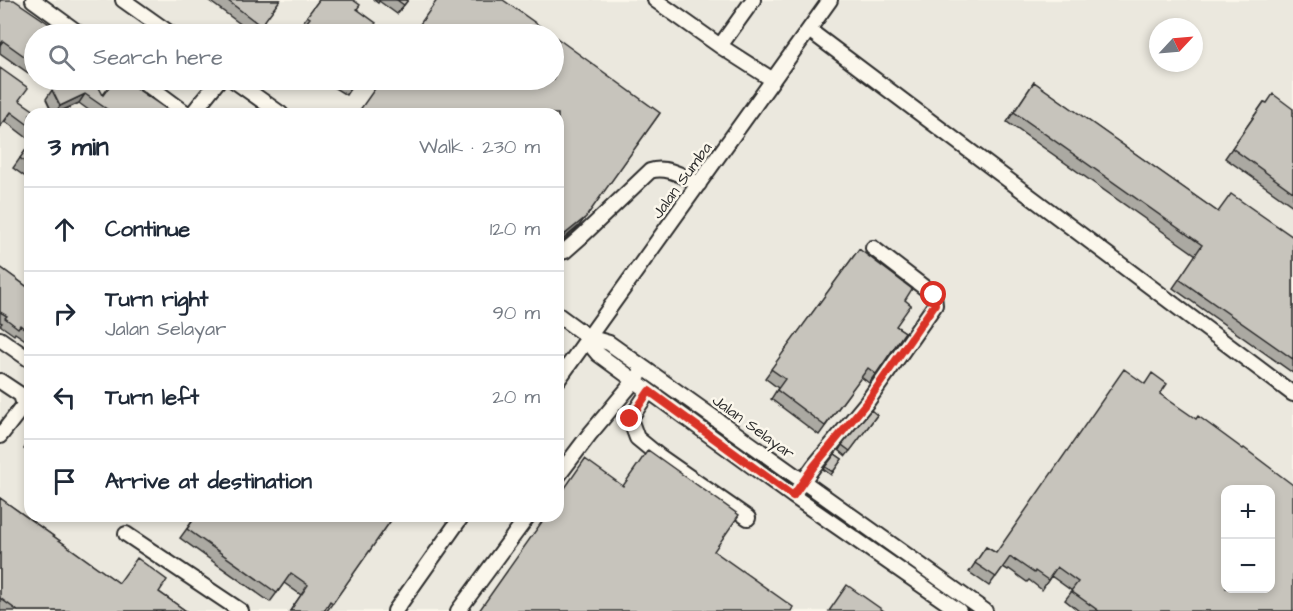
<!DOCTYPE html>
<meta charset="utf-8">
<style>
:root{--surface:#fff;--page:#f2f2f3;--text:#1f2937;--muted:#747a83;--line:#e0e1e3}
body{margin:0;font-family:"Architects Daughter",sans-serif;background:var(--page);color:var(--text)}
.controls{position:absolute;right:18px;bottom:18px;display:grid;overflow:hidden;border-radius:12px;box-shadow:0 3px 9px #0003}
.controls button{width:54px;height:54px;display:grid;place-items:center;padding:0;border:0;border-bottom:2px solid var(--line);background:var(--surface);color:var(--text);font:30px sans-serif}
.compass{position:absolute;left:1149px;top:18px;width:54px;height:54px;border-radius:50%;background:var(--surface);box-shadow:0 3px 9px #0003;rotate:64deg}
.stop{position:absolute;width:18px;height:18px;margin:-14px;border:4px solid #d93025;border-radius:50%;background:#fff}
.stop.end{background:#d93025;border-color:#fff;box-shadow:0 2px 6px #0008}
.list{margin:0;padding:0;list-style:none}
h2{display:flex;justify-content:space-between;align-items:center;height:78px;margin:0;padding:0 24px;font-size:26px}
h2 small{font-size:20px;font-weight:400;color:var(--muted)}
.list li{display:grid;grid-template-columns:39px 1fr auto;gap:18px;align-items:center;box-sizing:border-box;height:84px;padding:0 24px;border-top:2px solid var(--line)}
.list b{display:block;font-size:22px;white-space:nowrap}
.list p{margin:0;font-size:20px;white-space:nowrap;color:var(--muted)}
.list em{font-size:20px;font-style:normal;color:var(--muted)}
.icon{flex:none;width:33px;height:33px;fill:none;stroke:currentColor;stroke-width:2;stroke-linecap:round;stroke-linejoin:round}
.map{position:relative;flex:none;width:1293px;height:611px;overflow:hidden}
.search{position:absolute;background:var(--surface);box-shadow:0 3px 9px #0003;left:24px;top:24px;width:540px;height:66px;display:flex;align-items:center;gap:15px;box-sizing:border-box;padding:0 21px;border-radius:33px;color:var(--muted);font-size:22px}
.panel{position:absolute;background:var(--surface);box-shadow:0 3px 9px #0003;left:24px;top:108px;width:540px;height:414px;border-radius:18px}
.map>svg:first-child{display:block}
</style>
<div class="map">
<svg width="1293" height="611" viewBox="0 0 1293 611">
<rect width="100%" height="100%" fill="#fbf7ec"/>
<filter id="ink" filterUnits="userSpaceOnUse"><feTurbulence type="fractalNoise" baseFrequency=".0167" numOctaves="2"/><feDisplacementMap in="SourceGraphic" scale="12" xChannelSelector="R" yChannelSelector="G"/><feConvolveMatrix kernelMatrix="1 2 1 2 8 2 1 2 1" color-interpolation-filters="sRGB"/></filter>
<g filter="url(#ink)">
<path fill="#ebe8de" fill-rule="evenodd" d="M0 0H1293V611H0ZM1158 27H1194V63H1158ZM34 34H554V80H34ZM30 114H558V516H30ZM1226 490H1270V588H1226Z"/>
<g fill="none" stroke-linecap="round" stroke-linejoin="round">
<g stroke="#2b2b2b" stroke-width="18">
<path id="minor" d="M33 0 80 34
M123 0 171 34
M655 0 720 46 773 80
M809 30 1293 394
M720 46 753 0
M141 80 187 114
M233 80 281 114
M192 114 219 80
M558 253 565 251 582 236 650 171C667 165 684 177 699 184
M558 315 588 337
M0 339 30 360
M558 380 830 0
M0 381 21 395 24 405 0 436
M649 391 630 419 637 438 659 456 748 518
M558 476 589 435 640 374
M799 487 814 466 867 402 935 305 934 295 873 248
M126 534 241 611
M395 611 462 516
M458 611 528 516
M959 611 793 496 598 354 593 348 588 337 609 343 985 611"/>
</g>
<use href="#minor" stroke="#fbf7ec" stroke-width="14"/>
</g>
<path fill="#aba9a2" stroke="#2b2b2b" stroke-width="1.5" d="M0 0 34 34V77L0 53Z
M208 0H280L254 34Z
M319 0H353L306 25 303 22Z
M374 0H408L397 14 379 1 378 3Z
M39 80H54L49 87Z
M318 80H356L346 95 330 85 329 87Z
M554 80 579 226 558 244V114Z
M1034 82 1218 212 1293 237V373L1173 288 1196 255 1007 122Z
M52 90 103 95 171 114H94L79 103 56 114H53L46 99Z
M19 100 30 114V140L5 121Z
M1264 102 1267 103 1293 109V206L1225 158Z
M30 144V180L13 168Z
M859 249 905 300 896 326 905 332 869 383 861 377 819 435 771 399 778 388 765 378Z
M0 267 30 289V343L15 333 14 335 0 325 2 323 0 322Z
M1160 394 1293 611H1079L1065 600 1072 591 1051 576 1042 590 1029 580 1027 582 1009 569 1008 570 1003 567 989 586 969 572 986 547 996 553Z
M877 415 846 456 839 450 842 445Z
M30 439V453L24 449Z
M835 454 842 459 831 475 823 469Z
M0 498 119 583 159 592 186 611H0Z
M119 516H126L124 520Z
M196 516H394L327 611H290L301 595 284 583 270 602 180 538Z"/>
<path fill="#8b8984" stroke="#2b2b2b" stroke-width="1.5" d="M85 94 79 103 54 114 60 106Z
M660 113 579 226 558 244 565 234Z"/>
<path fill="#c7c4bc" stroke="#2b2b2b" stroke-width="1.5" fill-rule="evenodd" d="M0 0H14L64 34H34V63L3 41 0 45Z
M227 0H280L261 26Z
M319 0H353L360 5 357 9 376 23 367 34H298L310 18 307 16Z
M397 0H408L404 5Z
M437 0H503L551 34H413Z
M76 28 85 34 89 33 91 34H72Z
M554 36 660 113 586 217 565 234 558 229V114H357L381 80H554Z
M0 68 28 88 19 100 39 114H30V126L11 112 0 127Z
M73 80H95L103 95 114 80H124L172 113 171 114H114L85 94 60 106 52 90Z
M337 80H356L350 89Z
M1034 82 1218 212 1231 194 1293 237V359L1179 279 1202 245 1014 112Z
M1273 94 1293 109V192L1232 148 1264 102 1267 103Z
M30 144V166L20 158Z
M859 249 912 289 905 300 911 305 896 326 905 332 876 374 868 368 825 426 777 390 785 379 771 369Z
M0 267 30 289V333L20 325 18 328 5 318 7 316 0 312Z
M1124 369 1145 384 1152 373 1167 384 1160 394 1196 419 1198 416 1243 449 1244 448 1293 485V611H1099L1071 591 1078 582 1057 567 1048 580 1035 571 1034 573 1015 560V561L1010 557 996 577 975 563 986 547 996 553ZM1226 489H1270V588H1226Z
M871 410 877 415 850 451 842 445Z
M648 450 739 515 714 551 793 607 791 611H479L546 516H558V498L585 459 623 486Z
M835 454 842 459 833 472 825 467Z
M0 498 119 583 137 558 167 580 159 592 186 611H18L0 598Z
M196 516H394L333 603 330 601 324 611H290L308 585 291 573 277 593 187 529Z
M847 585 884 611H829Z"/>
</g>
<g fill="none" stroke-linecap="round" stroke-linejoin="round" filter="url(#ink)">
<path stroke="#d93025" stroke-width="8" d="M630 419 649 391 793 496 814 466 867 402 935 304 934 295"/>
</g>
<g text-anchor="middle" stroke-width="5" stroke-linejoin="round" paint-order="stroke">
<g font-size="16" fill="#2b2b2b" stroke="#fbf7ec">
<text transform="translate(681 180) rotate(-54)" y="6">Jalan Sumba</text>
<text transform="translate(754 426) rotate(36)" y="6">Jalan Selayar</text>
</g>
</g>
</svg>
<div class="controls">
<button>+</button>
<button>−</button>
</div>
<svg class="compass" viewBox="-18 -18 36 36"><path d="M0-13l5 13h-10z" fill="#e53935"/><path d="M0 13l5-13h-10z" fill="#747a83"/></svg>
<div class="stop" style="left:934px;top:295px"></div>
<div class="stop end" style="left:630px;top:419px"></div>
<div class="search"><svg class="icon" aria-label="search" viewBox="0 0 24 24"><circle cx="10" cy="10" r="6"/><path d="M15 15l6 6"/></svg>Search here</div>
<section class="panel">
<h2>3 min<small>Walk · 230 m</small></h2>
<ul class="list">
<li><svg class="icon" aria-label="ahead" viewBox="0 0 24 24"><path d="M12 20V5M6 11l6-6 6 6"/></svg><div><b>Continue</b></div><em>120 m</em></li>
<li><svg class="icon" aria-label="right" viewBox="0 0 24 24"><path d="M7 20v-9h11M14 6l5 5-5 5"/></svg><div><b>Turn right</b><p>Jalan Selayar</p></div><em>90 m</em></li>
<li><svg class="icon" aria-label="left" viewBox="0 0 24 24"><path d="M17 20v-9H6M10 6l-5 5 5 5"/></svg><div><b>Turn left</b></div><em>20 m</em></li>
<li><svg class="icon" aria-label="arrive" viewBox="0 0 24 24"><path d="M6 21V4h12l-3 4 3 4H6"/></svg><div><b>Arrive at destination</b></div></li>
</ul>
</section>
</div>
